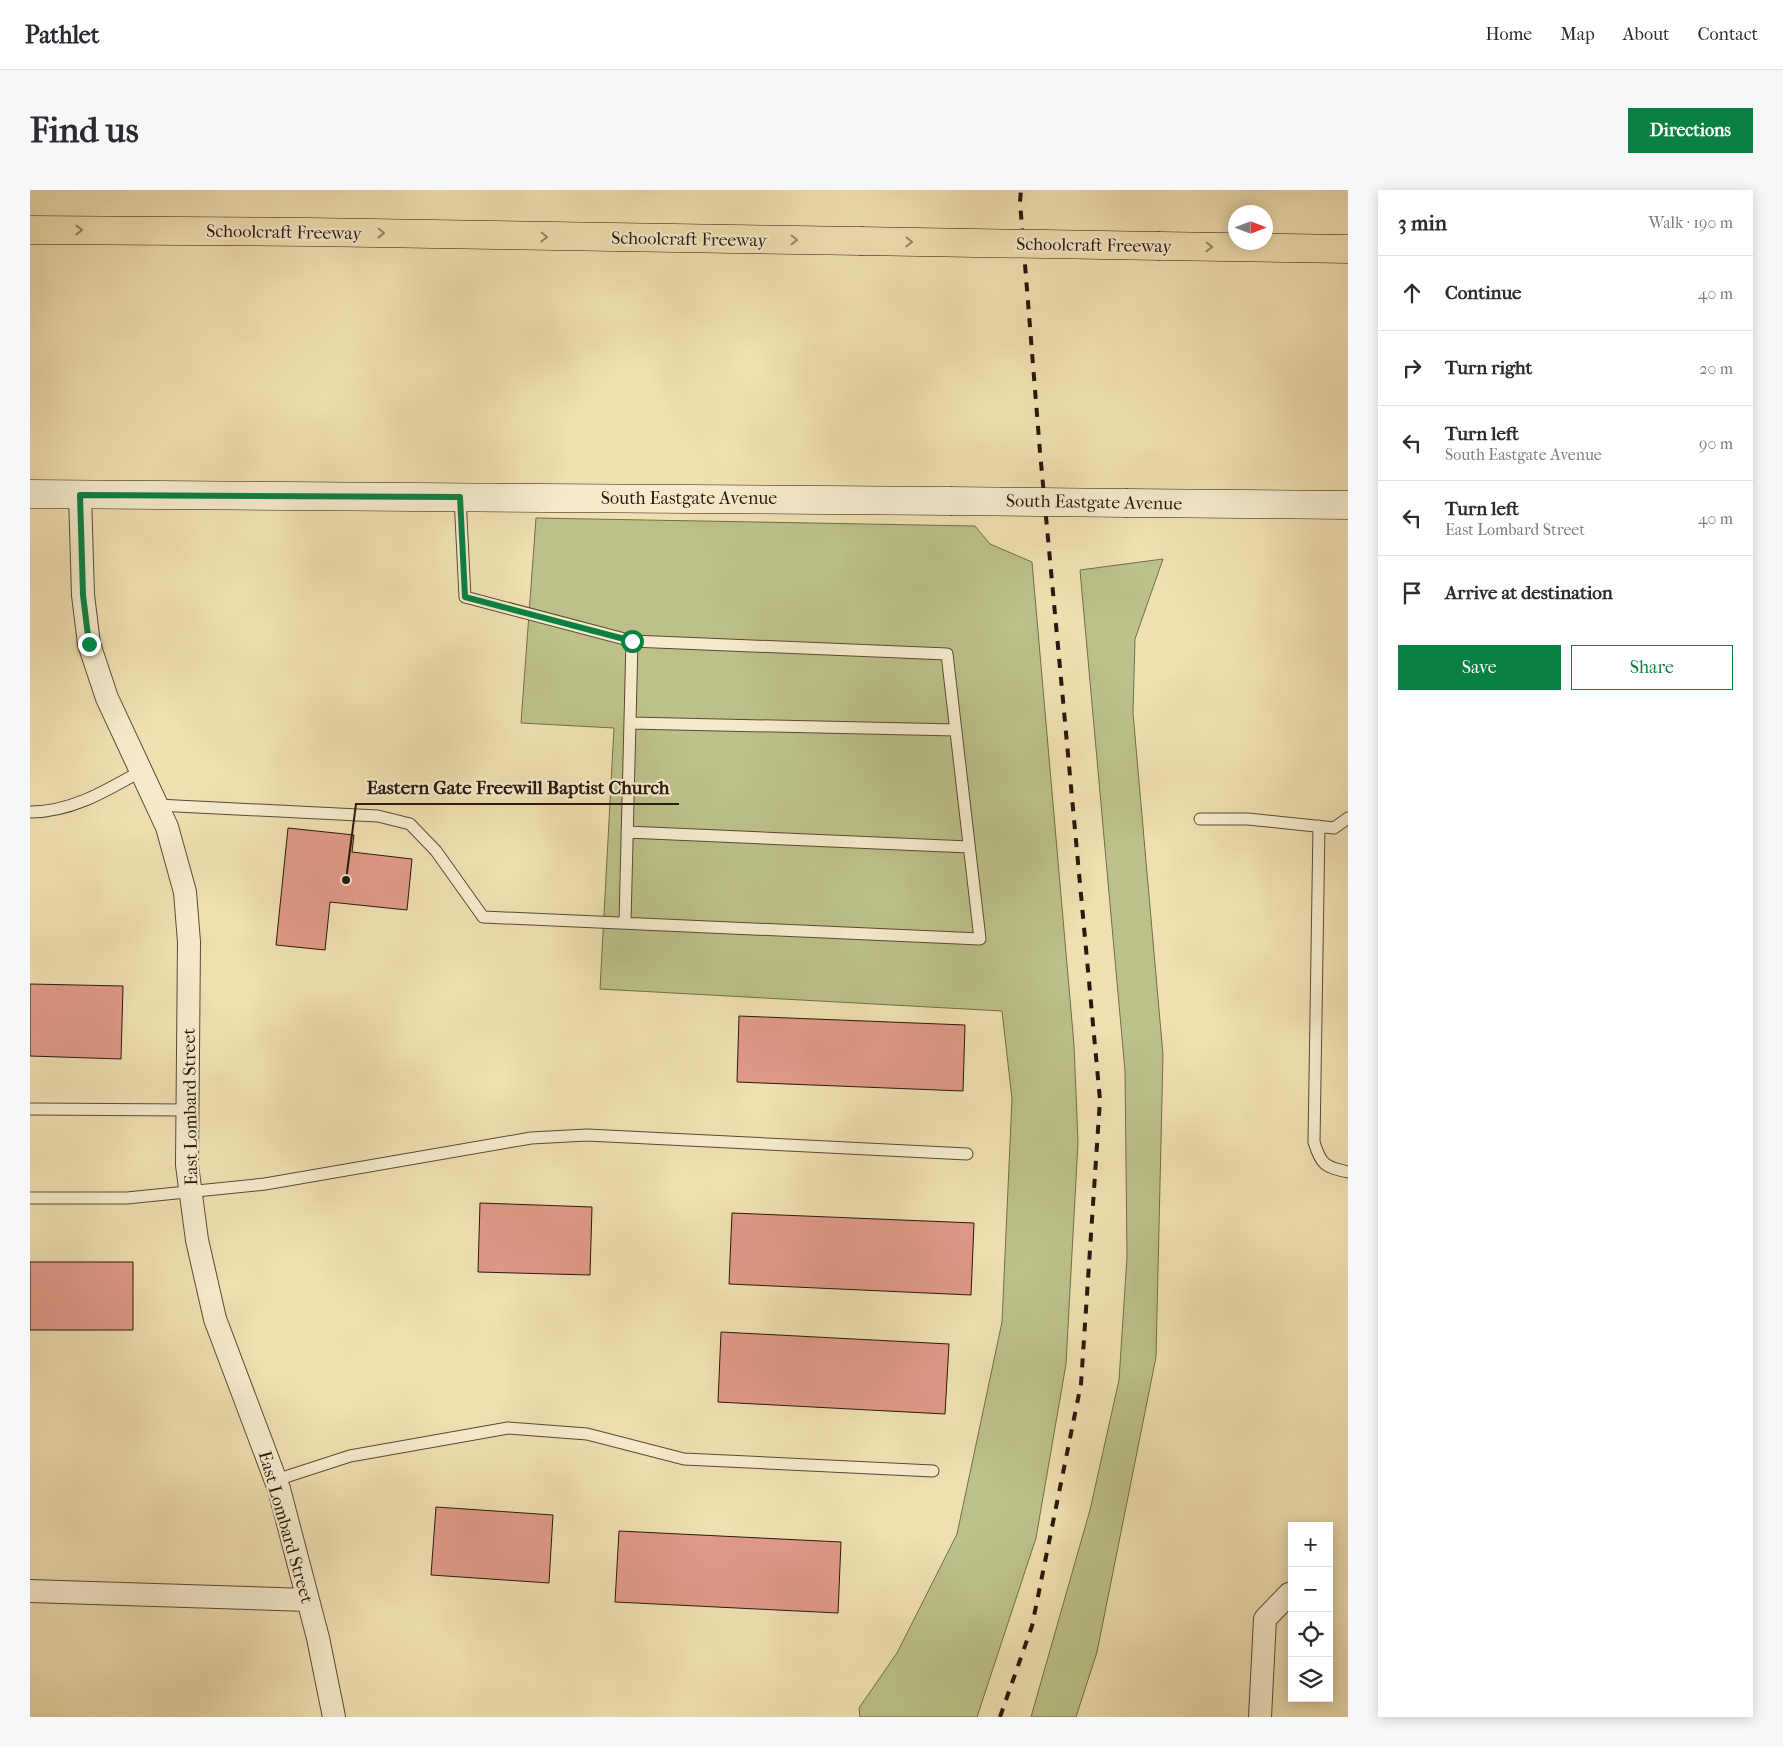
<!DOCTYPE html>
<meta charset="utf-8">
<style>
:root{--surface:#fff;--page:#f7f7f7;--text:#2b2b33;--muted:#7c7c81;--line:#e1e1e2;--accent:#0b8043}
body{margin:0;font-family:"IM FELL French Canon",serif;background:var(--page);color:var(--text)}
.controls{position:absolute;right:15px;bottom:15px;display:grid;overflow:hidden;border-radius:0px;box-shadow:0 2px 12px #0003}
.controls button{width:45px;height:45px;display:grid;place-items:center;padding:0;border:0;border-bottom:1px solid var(--line);background:var(--surface);color:var(--text);font:25px sans-serif}
.compass{position:absolute;left:1198px;top:15px;width:45px;height:45px;border-radius:50%;background:var(--surface);box-shadow:0 2px 12px #0003;rotate:90deg}
.stop{position:absolute;width:15px;height:15px;margin:-11px;border:4px solid #0b8043;border-radius:50%;background:#fff}
.stop.end{background:#0b8043;border-color:#fff;box-shadow:0 1px 5px #0008}
.list{margin:0;padding:0;list-style:none}
h2{display:flex;justify-content:space-between;align-items:center;height:65px;margin:0;padding:0 20px;font-size:21px}
h2 small{font-size:16px;font-weight:400;color:var(--muted)}
.list li{display:grid;grid-template-columns:32px 1fr auto;gap:15px;align-items:center;box-sizing:border-box;height:75px;padding:0 20px;border-top:1px solid var(--line)}
.list b{display:block;font-size:19px;white-space:nowrap}
.list p{margin:0;font-size:16px;white-space:nowrap;color:var(--muted)}
.list em{font-size:16px;font-style:normal;color:var(--muted)}
.actions{display:flex;gap:10px;padding:15px 20px}
.actions a{flex:1;padding:11px 0;border:1px solid var(--accent);border-radius:0px;text-align:center;font-size:18px;color:var(--accent)}
.actions .main{background:var(--accent);color:#fff}
.icon{flex:none;width:28px;height:28px;fill:none;stroke:currentColor;stroke-width:2;stroke-linecap:round;stroke-linejoin:round}
.map{position:relative;flex:none;width:1318px;height:1527px;overflow:hidden;border-radius:0px}
header{display:flex;align-items:center;gap:30px;box-sizing:border-box;height:70px;padding:0 25px;background:var(--surface);border-bottom:1px solid var(--line)}
header strong{font-size:24px}
nav{display:flex;gap:28px;margin-inline-start:auto;font-size:18px}
.intro{display:flex;align-items:center;justify-content:space-between;box-sizing:border-box;height:120px;padding:0 30px}
h1{margin:0;font-size:35px}
.button{padding:12px 22px;border-radius:0px;background:var(--accent);color:#fff;font-size:18px;font-weight:700}
main{display:flex;gap:30px;padding:0 30px}
aside{flex:1;background:var(--surface);border-radius:0px;box-shadow:0 2px 12px #0003}
.map>svg:first-child{display:block}
</style>
<header>
<strong>Pathlet</strong>
<nav><a>Home</a><a>Map</a><a>About</a><a>Contact</a></nav>
</header>
<div class="intro"><h1>Find us</h1><a class="button">Directions</a></div>
<main>
<div class="map">
<svg width="1318" height="1527" viewBox="0 0 1318 1527">
<rect width="100%" height="100%" fill="#efe0b1"/>
<filter id="stains"><feTurbulence type="fractalNoise" baseFrequency=".004" numOctaves="4"/><feColorMatrix values="0 0 0 0 .2 0 0 0 0 .09 0 0 0 0 .02 0 0 0 .5 -.17"/></filter>
<radialGradient id="worn" r=".72"><stop offset=".6" stop-color="#630" stop-opacity="0"/><stop offset="1" stop-color="#630" stop-opacity=".3"/></radialGradient>
<path fill="#bcc189" stroke="#736c4b" d="M506 328 945 336 960 354 1002 372 1044 855 1048 952 1036 1174 1006 1348 947 1527H830L829 1518 867 1463 927 1344 972 1132 982 909 972 821 570 799 584 538 491 533Z
M1133 369 1105 449 1103 523 1133 865 1126 1167 1067 1462 1046 1527H1001L1060 1320 1089 1190 1097 1067 1095 881 1050 380Z"/>
<path fill="#e09a88" stroke="#2a170d" d="M258 638 324 645 322 662 382 669 377 720 300 712 295 760 246 755Z
M0 794 93 796 91 869 0 866Z
M709 826 935 835 933 901 707 892Z
M450 1013 562 1017 560 1085 448 1082Z
M702 1023 944 1033 941 1105 699 1094Z
M0 1072H103V1140H0Z
M691 1142 919 1154 915 1224 688 1212Z
M406 1317 523 1325 519 1393 401 1385Z
M589 1341 811 1352 808 1423 585 1412Z"/>
<g fill="none" stroke-linecap="round" stroke-linejoin="round">
<g stroke="#5b4936" stroke-width="13">
<path id="lane" d="M600 533 926 540
M127 615 348 626 380 634 406 661 453 727 950 749 917 464 602 451 435 407 430 307
M0 622C41 622 76 601 111 581
M1170 629H1218L1304 638 1318 628
M1289 636 1284 952C1291 975 1295 977 1318 982
M597 642 939 657
M595 732 602 451
M0 919 158 920
M0 1008H97L235 994 501 948 557 945 937 964
M246 1290 320 1266 478 1238 557 1244 654 1269 903 1281"/>
</g>
<g stroke="#5b4936" stroke-width="24">
<path id="street" d="M50 305 53 405 59 454 77 508 137 637 155 702 159 752 157 975 167 1050 185 1129 249 1299 288 1448 304 1527
M0 1401 278 1410
M1230 1527 1235 1429 1259 1404"/>
</g>
<g stroke="#2a170d" stroke-width="29">
<path id="secondary" d="M0 304 920 311
M1098 313 1318 315"/>
</g>
<g stroke="#2a170d" stroke-width="29">
<path id="highway" d="M0 40 280 42 830 51
M1130 56 1318 59"/>
</g>
<use href="#lane" stroke="#f5ebcc" stroke-width="11"/>
<use href="#street" stroke="#f5ebcc" stroke-width="22"/>
<use href="#secondary" stroke="#f5ebcc" stroke-width="28"/>
<use href="#highway" stroke="#efe0b1" stroke-width="28"/>
<path stroke="#2a170d" stroke-width="4" stroke-dasharray="9 9" stroke-linecap="butt" d="M970 1527 1002 1436 1051 1194 1070 910 1010 262 990 12 991 0"/>
<g stroke="#2a170d" stroke-width="29" stroke-linecap="butt">
<path id="secondary-bridge" d="M920 311 1098 313"/>
</g>
<g stroke="#2a170d" stroke-width="29" stroke-linecap="butt">
<path id="highway-bridge" d="M830 51 1130 56"/>
</g>
<use href="#secondary-bridge" stroke="#f5ebcc" stroke-width="28"/>
<use href="#highway-bridge" stroke="#efe0b1" stroke-width="28"/>
</g>
<defs><path id="oneway-chevron" d="M-2-3.5L2.5 0L-2 3.5" fill="none" stroke-width="1.6" stroke-linecap="round" stroke-linejoin="round" transform="scale(1.25)"/></defs>
<g stroke="#968667">
<use href="#oneway-chevron" transform="translate(49 40)"/>
<use href="#oneway-chevron" transform="translate(351 43) rotate(1)"/>
<use href="#oneway-chevron" transform="translate(514 47) rotate(1)"/>
<use href="#oneway-chevron" transform="translate(764 50) rotate(1)"/>
<use href="#oneway-chevron" transform="translate(879 52) rotate(1)"/>
<use href="#oneway-chevron" transform="translate(1179 57) rotate(1)"/>
</g>
<g fill="none" stroke-linecap="round" stroke-linejoin="round">
<path stroke="#0b8043" stroke-width="6" d="M59 454 53 405 50 305 430 307 435 407 602 451"/>
</g>
<g text-anchor="middle" stroke-width="4.5" stroke-linejoin="round" paint-order="stroke">
<g font-size="18" fill="#2a170d" stroke="#f5ebcc">
<text transform="translate(254 42) rotate(1)" y="6">Schoolcraft Freeway</text>
<text transform="translate(659 49) rotate(1)" y="6">Schoolcraft Freeway</text>
<text transform="translate(1064 55) rotate(1)" y="6">Schoolcraft Freeway</text>
<text x="659" y="314">South Eastgate Avenue</text>
<text transform="translate(1064 312) rotate(1)" y="6">South Eastgate Avenue</text>
<text transform="translate(160 917) rotate(-91)" y="6">East Lombard Street</text>
<text transform="translate(256 1337) rotate(74)" y="6">East Lombard Street</text>
</g>
</g>
<path fill="none" stroke="#2a170d" stroke-width="2" d="M316 690L326 614H649"/>
<circle fill="#2a170d" stroke="#f5ebcc" stroke-width="2" cx="316" cy="690" r="5"/>
<g font-size="19" text-anchor="middle" font-weight="bold" fill="#2a170d" stroke="#f5ebcc" stroke-width="4.5" stroke-linejoin="round" paint-order="stroke">
<text x="488" y="604">Eastern Gate Freewill Baptist Church</text>
</g>
<rect width="100%" height="100%" filter="url(#stains)"/>
<rect width="100%" height="100%" fill="url(#worn)"/>
</svg>
<div class="controls">
<button>+</button>
<button>−</button>
<button><svg class="icon" aria-label="locate" viewBox="0 0 24 24"><circle cx="12" cy="12" r="6"/><path d="M12 2v4M12 18v4M2 12h4M18 12h4"/></svg></button>
<button><svg class="icon" aria-label="layers" viewBox="0 0 24 24"><path d="M12 4l9 5-9 5-9-5zM3 14l9 5 9-5"/></svg></button>
</div>
<svg class="compass" viewBox="-18 -18 36 36"><path d="M0-13l5 13h-10z" fill="#e53935"/><path d="M0 13l5-13h-10z" fill="#7c7c81"/></svg>
<div class="stop" style="left:602px;top:451px"></div>
<div class="stop end" style="left:59px;top:454px"></div>
</div>
<aside>
<h2>3 min<small>Walk · 190 m</small></h2>
<ul class="list">
<li><svg class="icon" aria-label="ahead" viewBox="0 0 24 24"><path d="M12 20V5M6 11l6-6 6 6"/></svg><div><b>Continue</b></div><em>40 m</em></li>
<li><svg class="icon" aria-label="right" viewBox="0 0 24 24"><path d="M7 20v-9h11M14 6l5 5-5 5"/></svg><div><b>Turn right</b></div><em>20 m</em></li>
<li><svg class="icon" aria-label="left" viewBox="0 0 24 24"><path d="M17 20v-9H6M10 6l-5 5 5 5"/></svg><div><b>Turn left</b><p>South Eastgate Avenue</p></div><em>90 m</em></li>
<li><svg class="icon" aria-label="left" viewBox="0 0 24 24"><path d="M17 20v-9H6M10 6l-5 5 5 5"/></svg><div><b>Turn left</b><p>East Lombard Street</p></div><em>40 m</em></li>
<li><svg class="icon" aria-label="arrive" viewBox="0 0 24 24"><path d="M6 21V4h12l-3 4 3 4H6"/></svg><div><b>Arrive at destination</b></div></li>
</ul>
<div class="actions"><a class="main">Save</a><a>Share</a></div>
</aside>
</main>
